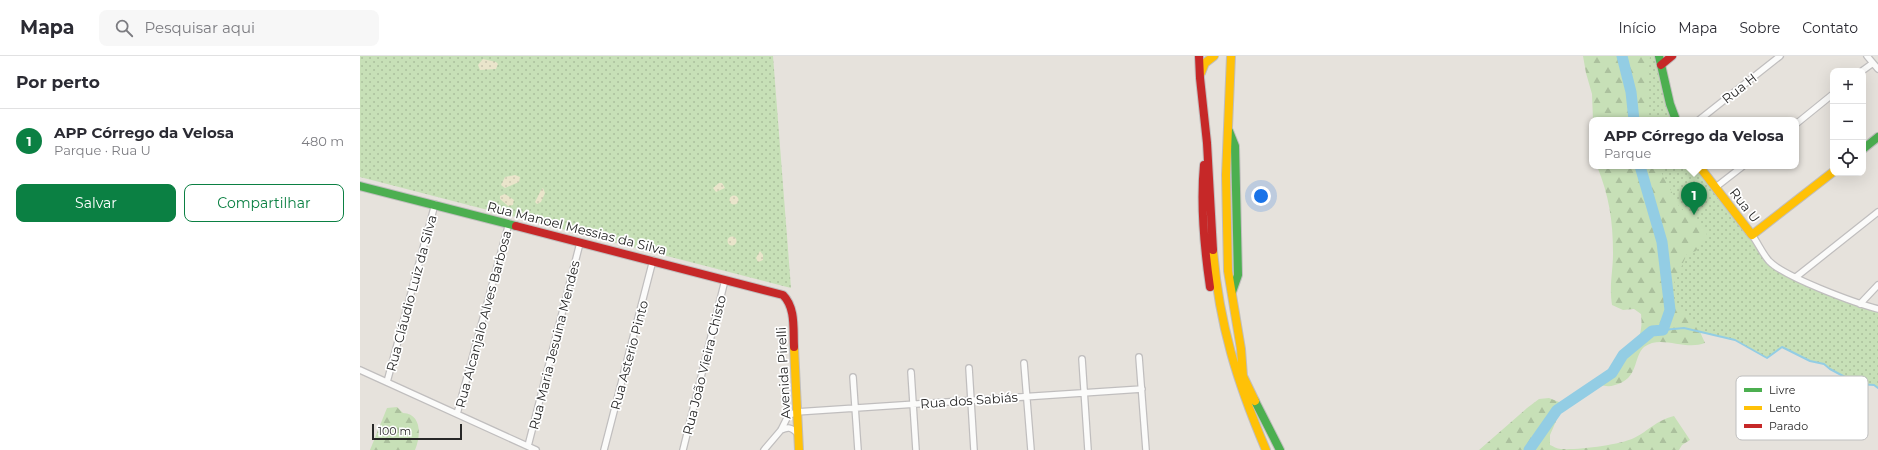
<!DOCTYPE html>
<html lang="pt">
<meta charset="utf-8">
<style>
:root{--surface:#fff;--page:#f7f7f7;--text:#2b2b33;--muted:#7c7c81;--line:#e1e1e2;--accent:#0b8043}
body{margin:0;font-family:Montserrat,sans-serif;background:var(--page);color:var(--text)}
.controls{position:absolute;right:12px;top:12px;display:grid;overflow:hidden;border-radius:8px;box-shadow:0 4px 16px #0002}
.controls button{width:36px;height:36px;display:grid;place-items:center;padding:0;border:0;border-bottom:1px solid var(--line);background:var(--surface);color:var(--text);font:20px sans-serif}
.scale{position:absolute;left:12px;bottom:10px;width:90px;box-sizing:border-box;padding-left:4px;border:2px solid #272727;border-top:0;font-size:11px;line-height:14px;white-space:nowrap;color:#272727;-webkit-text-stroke:3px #fff;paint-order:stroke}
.you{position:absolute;left:901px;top:140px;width:14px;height:14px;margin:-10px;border:3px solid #fff;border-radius:50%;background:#1a73e8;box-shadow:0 0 0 6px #1a73e833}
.badge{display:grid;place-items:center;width:26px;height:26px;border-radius:50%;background:var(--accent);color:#fff;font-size:13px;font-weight:700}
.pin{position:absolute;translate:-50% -33px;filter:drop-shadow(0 1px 2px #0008)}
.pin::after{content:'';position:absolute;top:21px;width:14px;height:12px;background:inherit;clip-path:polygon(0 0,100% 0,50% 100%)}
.popup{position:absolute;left:1229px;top:61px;width:210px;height:52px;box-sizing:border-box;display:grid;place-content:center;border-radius:8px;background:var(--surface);filter:drop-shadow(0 1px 3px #0005);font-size:13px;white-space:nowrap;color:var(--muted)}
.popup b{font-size:15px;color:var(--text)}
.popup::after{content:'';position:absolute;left:50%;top:100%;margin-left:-8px;border:8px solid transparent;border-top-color:var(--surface)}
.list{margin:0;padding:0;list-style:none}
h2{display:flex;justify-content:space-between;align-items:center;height:52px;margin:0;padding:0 16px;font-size:17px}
h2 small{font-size:13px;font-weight:400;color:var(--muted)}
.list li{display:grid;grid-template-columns:26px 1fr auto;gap:12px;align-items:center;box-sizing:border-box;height:64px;padding:0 16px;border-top:1px solid var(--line)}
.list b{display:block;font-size:15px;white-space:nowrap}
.list p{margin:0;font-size:13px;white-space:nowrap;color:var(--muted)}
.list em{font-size:13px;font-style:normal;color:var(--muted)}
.actions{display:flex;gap:8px;padding:12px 16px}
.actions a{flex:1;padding:9px 0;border:1px solid var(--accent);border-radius:8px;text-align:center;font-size:14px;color:var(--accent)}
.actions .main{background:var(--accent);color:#fff}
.icon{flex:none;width:22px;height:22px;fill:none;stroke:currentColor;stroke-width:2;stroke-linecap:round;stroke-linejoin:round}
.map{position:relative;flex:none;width:1518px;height:394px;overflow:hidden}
header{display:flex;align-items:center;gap:24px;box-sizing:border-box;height:56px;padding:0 20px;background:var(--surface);border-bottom:1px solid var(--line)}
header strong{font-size:19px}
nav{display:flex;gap:22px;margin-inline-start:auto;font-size:14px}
.search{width:280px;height:36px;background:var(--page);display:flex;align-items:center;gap:10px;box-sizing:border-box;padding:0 14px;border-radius:8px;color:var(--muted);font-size:15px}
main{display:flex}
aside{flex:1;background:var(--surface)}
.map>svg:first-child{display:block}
</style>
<header>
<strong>Mapa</strong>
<div class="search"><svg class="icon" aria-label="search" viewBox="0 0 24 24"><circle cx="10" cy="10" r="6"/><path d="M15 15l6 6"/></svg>Pesquisar aqui</div>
<nav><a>Início</a><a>Mapa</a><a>Sobre</a><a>Contato</a></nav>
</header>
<main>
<aside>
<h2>Por perto<small></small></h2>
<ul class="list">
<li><span class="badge">1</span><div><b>APP Córrego da Velosa</b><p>Parque · Rua U</p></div><em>480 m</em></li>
</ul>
<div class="actions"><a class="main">Salvar</a><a>Compartilhar</a></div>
</aside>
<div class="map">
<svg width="1518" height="394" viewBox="0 0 1518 394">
<defs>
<pattern id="green-dots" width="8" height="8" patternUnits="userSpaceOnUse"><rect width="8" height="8" fill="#c7e0b7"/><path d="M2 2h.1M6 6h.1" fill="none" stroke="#abc09d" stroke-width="1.8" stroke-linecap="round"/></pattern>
<pattern id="forest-firs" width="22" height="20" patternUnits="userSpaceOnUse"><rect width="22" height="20" fill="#c7e0b7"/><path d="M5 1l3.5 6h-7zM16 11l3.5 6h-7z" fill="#abc09d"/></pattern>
<pattern id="sand-dots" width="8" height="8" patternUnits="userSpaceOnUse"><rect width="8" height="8" fill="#eae5cb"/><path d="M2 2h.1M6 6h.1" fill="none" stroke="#c9c4ae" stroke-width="1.8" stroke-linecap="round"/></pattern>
</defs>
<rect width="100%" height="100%" fill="#e6e2dc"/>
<path fill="url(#green-dots)" d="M0 0H413L431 232 0 121Z
M1262 0H1297L1314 64H1274Z
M1280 110H1336L1410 204 1432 218 1518 253V332L1514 329 1498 328 1470 313 1464 308 1450 305 1422 291 1407 302 1375 284 1324 272 1312 273Z"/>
<path fill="url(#forest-firs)" d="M1223 0H1290L1287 33 1288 64H1233L1232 38 1226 17Z
M1237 110H1298L1320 152 1342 168 1347 178 1336 195 1327 198 1310 236 1314 245 1337 269 1345 287C1324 295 1301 278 1284 291 1273 301 1279 323 1255 329 1246 332 1240 329 1232 324 1243 321 1248 316 1256 309 1273 294 1284 283 1281 258L1274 253 1263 254 1252 249C1249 229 1253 216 1253 197 1253 164 1249 140 1237 110Z
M1189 342 1199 346 1200 356 1190 379V389C1193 390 1197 393 1201 393 1219 394 1259 389 1274 382 1290 374 1295 365 1314 360L1330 384 1322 389 1319 394H1119L1167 352 1179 343Z
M37 351 43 357C62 358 61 380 55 394H10L27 352Z"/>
<path fill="url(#sand-dots)" d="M123 3 136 6 138 8 136 13 120 14 118 9Z
M155 119 160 121 159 126 145 132 141 129 145 121Z
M359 127H362L365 132 356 136 353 132Z
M183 132 185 137 181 146 177 148 175 146 181 134Z
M145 138 154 144 153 149 148 150 140 143V140Z
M369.5 144a4.5 4.5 0 1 1 9 0a4.5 4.5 0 1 1-9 0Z
M367.5 185a4.5 4.5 0 1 1 9 0a4.5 4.5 0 1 1-9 0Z
M400 195 403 199V204L398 206 396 202Z"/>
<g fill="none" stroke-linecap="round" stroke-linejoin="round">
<path stroke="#93cde4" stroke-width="2" d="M1303 274 1324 272 1375 284 1407 302 1422 291 1450 305 1464 308 1470 313 1498 328 1514 329 1518 332"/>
<path stroke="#93cde4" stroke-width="11" d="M1262 0 1271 36 1274 64
M1169 394 1197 354 1252 317 1263 299 1292 275 1303 274 1310 254 1302 186 1280 110"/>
<g stroke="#c0bebe" stroke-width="8">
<path id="street" d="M1507 0 1518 13
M1502 15 1513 7
M1339 64 1420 0
M1436 68 1473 38
M1356 131 1383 110
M1392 179C1398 187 1402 197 1409 205 1424 221 1495 247 1518 253
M1436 221 1518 156
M1500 248 1518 229
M779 301 786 394
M722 303 728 394
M664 307 671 394
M609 312 614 394
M0 314 176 394
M551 316 556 394
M493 321 498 394
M27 326 75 148
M97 358 149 167
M421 374C428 371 431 371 437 377
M168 390 220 187
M244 394 293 204
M323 394 365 224
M404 394 421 374 428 360 436 356 782 333"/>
</g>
<g stroke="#c0bebe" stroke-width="10">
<path id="fast" d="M1299 0 1310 48 1316 64
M869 75 875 90 878 219 872 236
M1503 93 1518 81
M0 130 156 170
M895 345 920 394"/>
</g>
<g stroke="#c0bebe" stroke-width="10">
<path id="slow" d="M871 0 866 119 868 215 881 293 883 320 895 345
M841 17 845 7 854 0
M1339 110 1392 179 1473 116
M853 194C859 268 877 326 906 394
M434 291 439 394"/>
</g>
<g stroke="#c0bebe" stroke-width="10">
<path id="jam" d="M839 0 840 22 847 87 853 194
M1301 9 1312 0
M844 109C840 150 844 190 850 231
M156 170 423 239C436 252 433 273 434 291"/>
</g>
<use href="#street" stroke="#fbfbfa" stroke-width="5.5"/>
<use href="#fast" stroke="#4caf50" stroke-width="8"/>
<use href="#slow" stroke="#ffc107" stroke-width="8"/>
<use href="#jam" stroke="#c62828" stroke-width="8"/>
</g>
<g text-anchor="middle" stroke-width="3.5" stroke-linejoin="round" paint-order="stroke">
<g font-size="13" fill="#272727" stroke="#fff">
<text transform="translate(1379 32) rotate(-38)" y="5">Rua H</text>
<text transform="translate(1385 149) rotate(52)" y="5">Rua U</text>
<text transform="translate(217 172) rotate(14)" y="5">Rua Manoel Messias da Silva</text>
<text transform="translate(51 237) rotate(-75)" y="5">Rua Cláudio Luiz da Silva</text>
<text transform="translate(123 263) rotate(-75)" y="5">Rua Alcanjalo Alves Barbosa</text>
<text transform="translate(194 289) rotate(-76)" y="5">Rua Maria Jesuina Mendes</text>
<text transform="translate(269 299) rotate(-75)" y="5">Rua Asterio Pinto</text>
<text transform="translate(344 309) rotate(-76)" y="5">Rua João Vieira Chisto</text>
<text transform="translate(423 317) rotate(-93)" y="5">Avenida Pirelli</text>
<text transform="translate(609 344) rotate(-4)" y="5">Rua dos Sabiás</text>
</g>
</g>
<rect x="1376" y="320" width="132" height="64" rx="6" fill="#fff" stroke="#bebebe" stroke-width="1"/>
<rect x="1384" y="332" width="18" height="4" fill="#4caf50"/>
<rect x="1384" y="350" width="18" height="4" fill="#ffc107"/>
<rect x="1384" y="368" width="18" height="4" fill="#c62828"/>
<g font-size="11" fill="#272727">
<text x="1409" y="338">Livre</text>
<text x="1409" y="356">Lento</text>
<text x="1409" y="374">Parado</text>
</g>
</svg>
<div class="controls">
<button>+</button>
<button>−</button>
<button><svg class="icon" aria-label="locate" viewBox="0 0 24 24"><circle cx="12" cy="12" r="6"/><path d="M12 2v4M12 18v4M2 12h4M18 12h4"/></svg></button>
</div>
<div class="scale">100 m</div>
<div class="you"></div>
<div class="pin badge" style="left:1334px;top:159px">1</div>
<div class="popup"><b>APP Córrego da Velosa</b>Parque</div>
</div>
</main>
